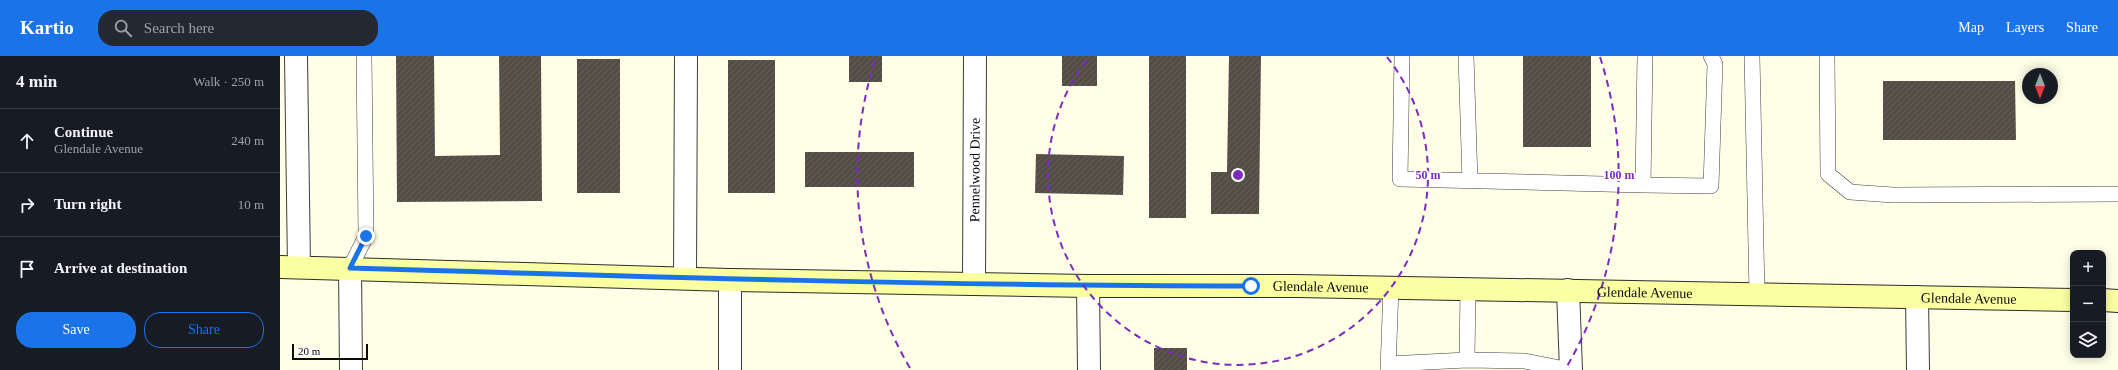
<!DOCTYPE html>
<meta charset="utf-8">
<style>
:root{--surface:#171b24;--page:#242831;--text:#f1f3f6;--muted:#9ea1a6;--line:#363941;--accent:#1a73e8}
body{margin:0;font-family:Georgia,serif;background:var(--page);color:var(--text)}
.controls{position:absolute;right:12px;bottom:12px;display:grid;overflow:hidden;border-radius:8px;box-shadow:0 2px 10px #0003}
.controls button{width:36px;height:36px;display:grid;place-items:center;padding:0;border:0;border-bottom:1px solid var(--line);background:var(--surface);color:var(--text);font:20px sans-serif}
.compass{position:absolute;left:1742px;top:12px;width:36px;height:36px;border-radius:50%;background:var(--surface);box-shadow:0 2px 10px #0003;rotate:180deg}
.scale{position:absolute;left:12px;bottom:10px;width:76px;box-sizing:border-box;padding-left:4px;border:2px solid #0a0a0a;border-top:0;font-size:11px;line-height:14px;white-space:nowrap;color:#0a0a0a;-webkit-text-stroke:3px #fff;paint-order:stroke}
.stop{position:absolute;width:12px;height:12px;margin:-9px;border:3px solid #1a73e8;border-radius:50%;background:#fff}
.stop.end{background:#1a73e8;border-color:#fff;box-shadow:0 1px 4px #0008}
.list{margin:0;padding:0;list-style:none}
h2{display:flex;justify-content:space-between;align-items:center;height:52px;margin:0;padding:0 16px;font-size:17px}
h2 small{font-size:13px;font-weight:400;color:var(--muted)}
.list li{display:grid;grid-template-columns:26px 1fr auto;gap:12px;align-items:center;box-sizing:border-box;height:64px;padding:0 16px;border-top:1px solid var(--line)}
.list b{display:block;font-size:15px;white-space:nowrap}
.list p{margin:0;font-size:13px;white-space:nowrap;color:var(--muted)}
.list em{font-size:13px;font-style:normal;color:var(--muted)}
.actions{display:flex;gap:8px;padding:12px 16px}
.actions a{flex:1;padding:9px 0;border:1px solid var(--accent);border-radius:16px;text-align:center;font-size:14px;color:var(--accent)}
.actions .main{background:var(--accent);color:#fff}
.icon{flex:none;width:22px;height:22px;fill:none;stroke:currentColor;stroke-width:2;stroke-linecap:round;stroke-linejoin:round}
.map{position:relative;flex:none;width:1838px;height:314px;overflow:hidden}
header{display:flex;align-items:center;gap:24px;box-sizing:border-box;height:56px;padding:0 20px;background:var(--accent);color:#fff}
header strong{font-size:19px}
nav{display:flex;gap:22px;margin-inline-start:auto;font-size:14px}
.search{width:280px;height:36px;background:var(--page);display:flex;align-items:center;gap:10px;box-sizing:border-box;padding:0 14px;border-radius:16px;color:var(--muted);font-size:15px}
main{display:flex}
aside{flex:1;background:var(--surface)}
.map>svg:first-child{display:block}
</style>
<header>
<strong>Kartio</strong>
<div class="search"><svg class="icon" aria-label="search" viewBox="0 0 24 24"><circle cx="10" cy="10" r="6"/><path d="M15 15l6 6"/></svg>Search here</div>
<nav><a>Map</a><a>Layers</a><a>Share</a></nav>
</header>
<main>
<aside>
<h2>4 min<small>Walk · 250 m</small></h2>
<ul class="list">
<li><svg class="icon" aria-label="ahead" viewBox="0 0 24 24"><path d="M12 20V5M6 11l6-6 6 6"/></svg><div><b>Continue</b><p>Glendale Avenue</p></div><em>240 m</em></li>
<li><svg class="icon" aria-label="right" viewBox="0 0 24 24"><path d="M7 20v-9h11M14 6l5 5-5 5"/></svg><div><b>Turn right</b></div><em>10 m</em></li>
<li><svg class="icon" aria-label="arrive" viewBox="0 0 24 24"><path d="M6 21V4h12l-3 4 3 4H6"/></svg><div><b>Arrive at destination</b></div></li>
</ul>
<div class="actions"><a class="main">Save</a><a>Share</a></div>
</aside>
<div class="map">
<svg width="1838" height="314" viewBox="0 0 1838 314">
<defs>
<pattern id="building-hatch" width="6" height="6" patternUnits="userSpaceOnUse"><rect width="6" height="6" fill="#534d45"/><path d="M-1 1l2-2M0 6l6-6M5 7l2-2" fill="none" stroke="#67625c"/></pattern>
</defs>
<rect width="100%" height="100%" fill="#fffee7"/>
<path fill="url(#building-hatch)" d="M116 0H154L155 100 220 99 219 0H261L262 145 117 146Z
M569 0H602V26H569Z
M782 0H817V30H782Z
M869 0H906V162H869Z
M949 0H981L979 158H931V116H947Z
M1243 0H1311V91H1243Z
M297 3H340V137H297Z
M448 4H495V137H448Z
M1603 25H1735L1736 84H1603Z
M525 96H634V131H525Z
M756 98 844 100 843 139 755 137Z
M874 292H907V314H874Z"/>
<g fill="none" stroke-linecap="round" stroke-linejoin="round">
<g stroke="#3d3d3d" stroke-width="16">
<path id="lane" d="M1122 0 1120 123 1363 129 1365 0
M1186 0 1190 125
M1472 0 1477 238
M1547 0 1548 118 1570 136 1613 139 1838 138
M1363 129 1431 130 1435 8 1431 0
M70 212 86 180 84 0
M1187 304 1245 305 1290 314
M1108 308 1187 304 1188 232
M1108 314 1111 231"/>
</g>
<g stroke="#3d3d3d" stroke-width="24">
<g id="street">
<path d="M16 0 19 211"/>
<path d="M70 212 71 314"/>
<path d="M405 222 406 0"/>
<path d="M450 224V314"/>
<path id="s1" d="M694 228 695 0"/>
<path d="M808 230 809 314"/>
<path d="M1288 234 1291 314"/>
<path d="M1637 241 1638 314"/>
</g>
</g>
<g stroke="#2c2c2c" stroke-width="24">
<g id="secondary">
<path id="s2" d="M0 211 450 224 808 230H1016L1793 244"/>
<path d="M1823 244 1838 245"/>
</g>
</g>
<use href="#lane" stroke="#fff" stroke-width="15"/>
<use href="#street" stroke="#fff" stroke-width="22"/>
<use href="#secondary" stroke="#faffa2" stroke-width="22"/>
</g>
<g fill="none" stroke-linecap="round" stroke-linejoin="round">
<path stroke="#1a73e8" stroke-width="5" d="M86 180 70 212C370 221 671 230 971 230"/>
</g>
<g fill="none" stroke="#7b2cbf" stroke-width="2" stroke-dasharray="7 5">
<path d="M1107 1A190 190 0 1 1 809 1"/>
<path d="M630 312A381 381 0 0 1 596 1M1320 1A381 381 0 0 1 1286 312"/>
</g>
<g text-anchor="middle" stroke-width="4" stroke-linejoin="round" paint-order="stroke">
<g font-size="14" fill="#0a0a0a" stroke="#fff">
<text dy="5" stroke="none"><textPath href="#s1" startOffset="114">Pennelwood Drive</textPath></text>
<text dy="5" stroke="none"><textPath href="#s2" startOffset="1041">Glendale Avenue</textPath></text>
<text dy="5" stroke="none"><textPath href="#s2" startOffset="1365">Glendale Avenue</textPath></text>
<text dy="5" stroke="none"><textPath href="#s2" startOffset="1689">Glendale Avenue</textPath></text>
</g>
</g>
<circle cx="958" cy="119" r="6" fill="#7b2cbf" stroke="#fff" stroke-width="2"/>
<g font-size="12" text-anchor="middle" font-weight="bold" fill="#7b2cbf" stroke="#fff" stroke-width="4" stroke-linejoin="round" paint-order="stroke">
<text x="1148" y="123">50 m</text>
<text x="1339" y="123">100 m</text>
</g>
</svg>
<div class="controls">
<button>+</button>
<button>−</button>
<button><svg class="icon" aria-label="layers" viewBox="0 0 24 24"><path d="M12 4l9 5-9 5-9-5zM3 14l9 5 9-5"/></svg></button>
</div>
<svg class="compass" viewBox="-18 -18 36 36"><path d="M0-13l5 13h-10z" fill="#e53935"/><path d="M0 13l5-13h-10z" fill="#9ea1a6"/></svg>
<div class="scale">20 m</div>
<div class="stop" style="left:971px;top:230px"></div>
<div class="stop end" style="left:86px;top:180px"></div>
</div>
</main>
